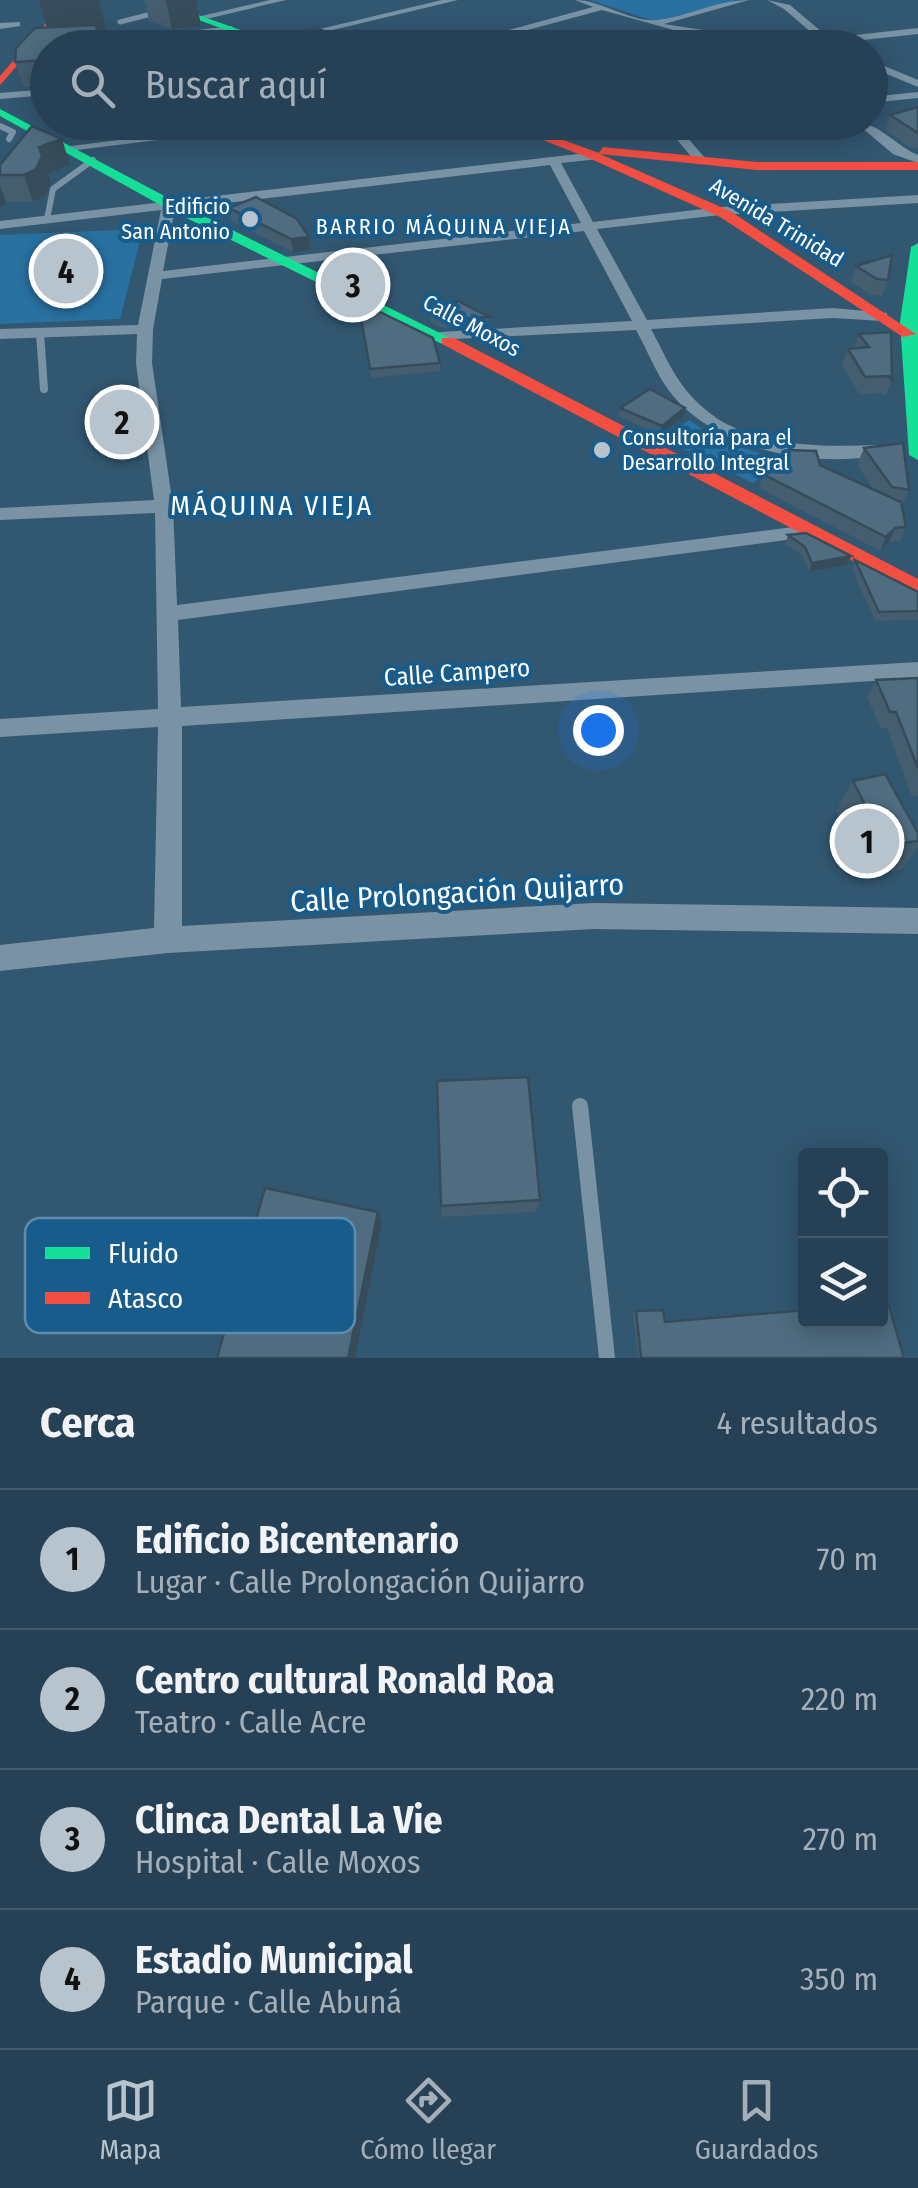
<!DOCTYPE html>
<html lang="es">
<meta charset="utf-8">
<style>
:root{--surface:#264155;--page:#324c5f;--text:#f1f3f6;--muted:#a4afb9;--line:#425a6c;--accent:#b7c4cd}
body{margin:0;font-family:"Fira Sans Condensed",sans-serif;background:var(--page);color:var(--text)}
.controls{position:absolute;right:30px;bottom:30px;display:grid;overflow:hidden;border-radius:10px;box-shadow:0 5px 25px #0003}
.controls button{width:90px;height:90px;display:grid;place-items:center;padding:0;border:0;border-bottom:2px solid var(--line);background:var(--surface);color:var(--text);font:50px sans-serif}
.you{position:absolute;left:598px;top:730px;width:35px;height:35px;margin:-25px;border:8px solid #fff;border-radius:50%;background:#1a73e8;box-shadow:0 0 0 15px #1a73e833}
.badge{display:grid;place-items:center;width:65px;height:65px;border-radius:50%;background:var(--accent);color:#111;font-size:32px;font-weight:700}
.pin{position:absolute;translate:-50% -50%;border:5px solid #fff;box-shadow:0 2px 10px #0006}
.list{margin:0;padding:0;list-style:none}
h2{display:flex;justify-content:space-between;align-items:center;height:130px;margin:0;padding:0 40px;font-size:42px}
h2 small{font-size:32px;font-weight:400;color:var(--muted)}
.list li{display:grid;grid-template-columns:65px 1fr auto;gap:30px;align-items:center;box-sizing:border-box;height:140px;padding:0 40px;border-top:2px solid var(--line)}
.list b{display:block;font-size:38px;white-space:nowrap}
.list p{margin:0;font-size:32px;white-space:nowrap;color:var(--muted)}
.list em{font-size:32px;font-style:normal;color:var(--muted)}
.icon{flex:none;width:55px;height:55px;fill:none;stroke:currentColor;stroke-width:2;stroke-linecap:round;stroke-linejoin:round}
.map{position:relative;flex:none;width:918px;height:1358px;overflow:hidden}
.search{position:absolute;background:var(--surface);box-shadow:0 5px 25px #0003;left:30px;right:30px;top:30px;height:110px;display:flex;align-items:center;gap:25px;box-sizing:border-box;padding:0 35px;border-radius:55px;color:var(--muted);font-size:38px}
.sheet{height:690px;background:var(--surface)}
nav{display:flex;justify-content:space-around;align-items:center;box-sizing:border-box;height:140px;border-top:2px solid var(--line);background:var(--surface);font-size:28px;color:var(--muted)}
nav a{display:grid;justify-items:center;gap:5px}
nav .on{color:var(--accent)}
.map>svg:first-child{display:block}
</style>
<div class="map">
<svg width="918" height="1358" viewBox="0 0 918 1358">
<rect width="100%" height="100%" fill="#325771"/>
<path fill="#2971a1" d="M590 0H739L656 22Z
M143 229 120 319 0 324V235Z
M689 420 717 439 780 460 753 483 663 439Z"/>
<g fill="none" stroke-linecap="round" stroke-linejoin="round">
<path stroke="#7993a5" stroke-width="5" d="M120 22 159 12"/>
<path stroke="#7993a5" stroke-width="6" d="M0 126 13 132 9 139
M47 219 53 189 93 160"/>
<path stroke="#7993a5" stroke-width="8" d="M40 333 44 389"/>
<path stroke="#7993a5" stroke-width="16" d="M580 1106 607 1358"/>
<path fill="#7993a5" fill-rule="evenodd" d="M270 0H286L202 20 197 17Z
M442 0H458L270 45 265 42Z
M575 0C602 0 631 23 658 20 689 16 718 0 749 0L664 24 786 43 819 39 784 9 767 0 790 5 829 38 918 28V34L835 43 836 48 825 44 777 48 699 36 663 48H646L688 34 602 10 461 48H443L593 7Z
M20 22V26L0 29V23Z
M232 26 235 31 81 48H48V51L43 48Z
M870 60 918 80V87L870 67Z
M48 89V95L0 99V93Z
M918 92V98L870 103V97Z
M262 122H302L69 151 63 147Z
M570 122H610L525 134 519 131Z
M663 122H674L705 158V164H697Z
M855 122C878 122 896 146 918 155V163L893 154Z
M595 152 599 153V159L561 163 593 222 720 207 918 195V203L720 215 597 229 647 320 833 308 887 313V319L882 321 833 318 651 329C662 349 672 373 686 390 734 450 813 447 882 445L888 446V454C818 469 722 452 674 397 658 379 648 351 636 330L434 340V334L440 332 632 321 584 231 162 279 153 329 152 363 173 506 177 605 809 525 819 531 809 537 178 620 181 707 918 662V678L182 726V926L594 903 918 908V934L594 929 168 953 0 971V945L154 928 158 727 0 737V719L158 709 155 513 0 520V508L154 500 136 363 137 334 0 339V329L138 325 161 210 0 229V221ZM550 165 581 223 163 271 175 209Z"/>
<path fill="#16e098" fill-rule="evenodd" d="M144 0H156L291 48H275Z
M0 109 174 201 456 341 442 344 164 207 0 116Z
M918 243V460L909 455 900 322 911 247Z"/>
<path fill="#f24e42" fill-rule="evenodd" d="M66 0H75L0 85V76Z
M497 122H514L599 153 603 147 757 162H918V170H757L600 154 730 211 916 334 903 337 720 217 591 159Z
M442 338H454L918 579V595L442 344Z"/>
</g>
<path fill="#445d6f" d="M39 0H99L105 24 104 37 100 38 103 48H48V86L23 87 15 62 47 27Z
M145 0H196L201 26 172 29 149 21Z
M918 107V148L910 147 886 130 890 115Z
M0 165H70L48 173 51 182 45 196 33 202H6L0 209Z
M229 208 309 237 311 250 293 252 231 221Z
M856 266 888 280 882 296 871 295 851 282Z
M431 314 489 317 488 325 442 328 431 322Z
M361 318 440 363V371L371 378Z
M859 334 892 380 885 397 883 393 859 394 842 365 848 349 854 348Z
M620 408 683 417 660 435 618 416Z
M864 448 909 490 902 505 906 527 900 541 889 542 880 551 759 488 763 474 820 465 874 490 857 465Z
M788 535 851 556 847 565 809 572 802 555 785 544Z
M855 560 918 592V620L875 621 852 569Z
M918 678V796L912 797 887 728 881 729 867 697 876 680Z
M853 781 918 833V847L901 870 865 874 836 811Z
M437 1081 540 1200 536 1212 442 1217Z
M636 1311 665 1322 904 1358H638L633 1313Z"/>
<path fill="#374c5a" d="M39 0H99L105 24 104 37 100 38 103 48H82L51 43Z
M166 0H196L201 26 172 29Z
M423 122H494L493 126 424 138Z
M62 139 70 165 48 173 51 182 45 196 33 202 24 175 39 147Z
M0 186 6 202 0 209Z
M309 237 311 250 293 252 291 239Z
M685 408 683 417 660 435 662 426Z
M895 528 889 542 880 551 886 537Z
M851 556 847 565 809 572 812 563Z
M378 1212 382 1223 355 1358H348Z"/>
<path fill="#4f6c81" stroke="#374c5a" stroke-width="2.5" d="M97 25 96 37 82 44V48H48V60L15 62 16 48 35 28Z
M316 28 367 48H284L286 42 296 38 291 34Z
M918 107V133L890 115Z
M32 126 62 139 39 147 42 156 36 169 24 175H0V165Z
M256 197 297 219 309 237 291 239 229 208Z
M892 255 888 280 877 279 856 266Z
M458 301 489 317 442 320 431 314Z
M380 312 433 338 440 363 370 369 361 318Z
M891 332 892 380 889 376 865 377 848 349 869 347 859 334Z
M650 389 685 408 662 426 620 408Z
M903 443 909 490 892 487 864 448Z
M789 450 816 451 820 465 901 502 906 527 895 528 886 537 763 474Z
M806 533 851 556 812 563 805 547 788 535Z
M855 560 918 592V611L879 612Z
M918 678V768L896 712H890L876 680Z
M885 774 918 833V841L885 845 853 781Z
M528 1077 540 1200 441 1206 437 1081Z
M265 1188 378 1212 348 1358H217Z
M888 1303 904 1358H641L636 1311 663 1310 665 1322 806 1310V1320H880V1304Z"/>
<g fill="#b7c4cd" stroke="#185c8b" stroke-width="4">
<circle cx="250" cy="219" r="10"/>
<circle cx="602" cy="450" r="10"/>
</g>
<g text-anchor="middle" stroke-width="8" stroke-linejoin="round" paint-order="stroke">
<g font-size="22" fill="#fff" stroke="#185c8b" text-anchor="end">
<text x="230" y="214">Edificio<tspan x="230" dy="25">San Antonio</tspan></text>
<text x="622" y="445" text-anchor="start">Consultoría para el<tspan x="622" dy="25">Desarrollo Integral</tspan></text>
</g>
<g font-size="22" fill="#fff" stroke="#185c8b">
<text transform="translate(777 222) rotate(31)" y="8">Avenida Trinidad</text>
<text transform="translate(472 325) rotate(28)" y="8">Calle Moxos</text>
</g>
<g font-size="22" letter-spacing="2.5" fill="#fff" stroke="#185c8b">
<text x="444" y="234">BARRIO MÁQUINA VIEJA</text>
</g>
<g font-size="25" fill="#fff" stroke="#185c8b">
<text transform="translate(457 672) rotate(-4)" y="9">Calle Campero</text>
</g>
<g font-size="28" letter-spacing="2.5" fill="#fff" stroke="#185c8b">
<text x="272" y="515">MÁQUINA VIEJA</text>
</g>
<g font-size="30" fill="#fff" stroke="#185c8b">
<text transform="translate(457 893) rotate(-3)" y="10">Calle Prolongación Quijarro</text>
</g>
</g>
<rect x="25" y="1218" width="330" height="115" rx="15" fill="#185c8b" stroke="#5d8dae" stroke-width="2.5"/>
<rect x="45" y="1247" width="45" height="12" fill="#16e098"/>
<rect x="45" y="1292" width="45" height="12" fill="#f24e42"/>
<g font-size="28" fill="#fff">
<text x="108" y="1263">Fluido</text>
<text x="108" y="1308">Atasco</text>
</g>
</svg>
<div class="controls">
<button><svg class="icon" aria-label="locate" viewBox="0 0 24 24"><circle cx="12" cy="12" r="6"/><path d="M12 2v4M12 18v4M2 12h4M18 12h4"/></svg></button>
<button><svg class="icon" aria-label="layers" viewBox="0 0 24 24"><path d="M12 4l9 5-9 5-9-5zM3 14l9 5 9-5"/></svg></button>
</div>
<div class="you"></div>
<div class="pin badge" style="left:867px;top:841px">1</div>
<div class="pin badge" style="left:122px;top:422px">2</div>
<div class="pin badge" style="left:353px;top:285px">3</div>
<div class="pin badge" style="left:66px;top:271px">4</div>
<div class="search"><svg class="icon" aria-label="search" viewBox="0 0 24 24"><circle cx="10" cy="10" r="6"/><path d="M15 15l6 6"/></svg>Buscar aquí</div>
</div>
<section class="sheet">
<h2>Cerca<small>4 resultados</small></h2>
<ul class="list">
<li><span class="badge">1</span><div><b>Edificio Bicentenario</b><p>Lugar · Calle Prolongación Quijarro</p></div><em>70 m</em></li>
<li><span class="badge">2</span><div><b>Centro cultural Ronald Roa</b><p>Teatro · Calle Acre</p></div><em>220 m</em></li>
<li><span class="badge">3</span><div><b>Clinca Dental La Vie</b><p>Hospital · Calle Moxos</p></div><em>270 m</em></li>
<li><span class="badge">4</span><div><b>Estadio Municipal</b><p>Parque · Calle Abuná</p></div><em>350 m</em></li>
</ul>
</section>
<nav>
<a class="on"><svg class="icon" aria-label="map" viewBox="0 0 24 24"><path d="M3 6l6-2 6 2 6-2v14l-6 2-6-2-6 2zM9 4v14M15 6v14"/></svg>Mapa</a>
<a><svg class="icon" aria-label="directions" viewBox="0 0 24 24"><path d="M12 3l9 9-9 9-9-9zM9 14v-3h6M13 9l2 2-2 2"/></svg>Cómo llegar</a>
<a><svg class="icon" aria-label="saved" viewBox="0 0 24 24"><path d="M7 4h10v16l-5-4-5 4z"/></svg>Guardados</a>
</nav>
